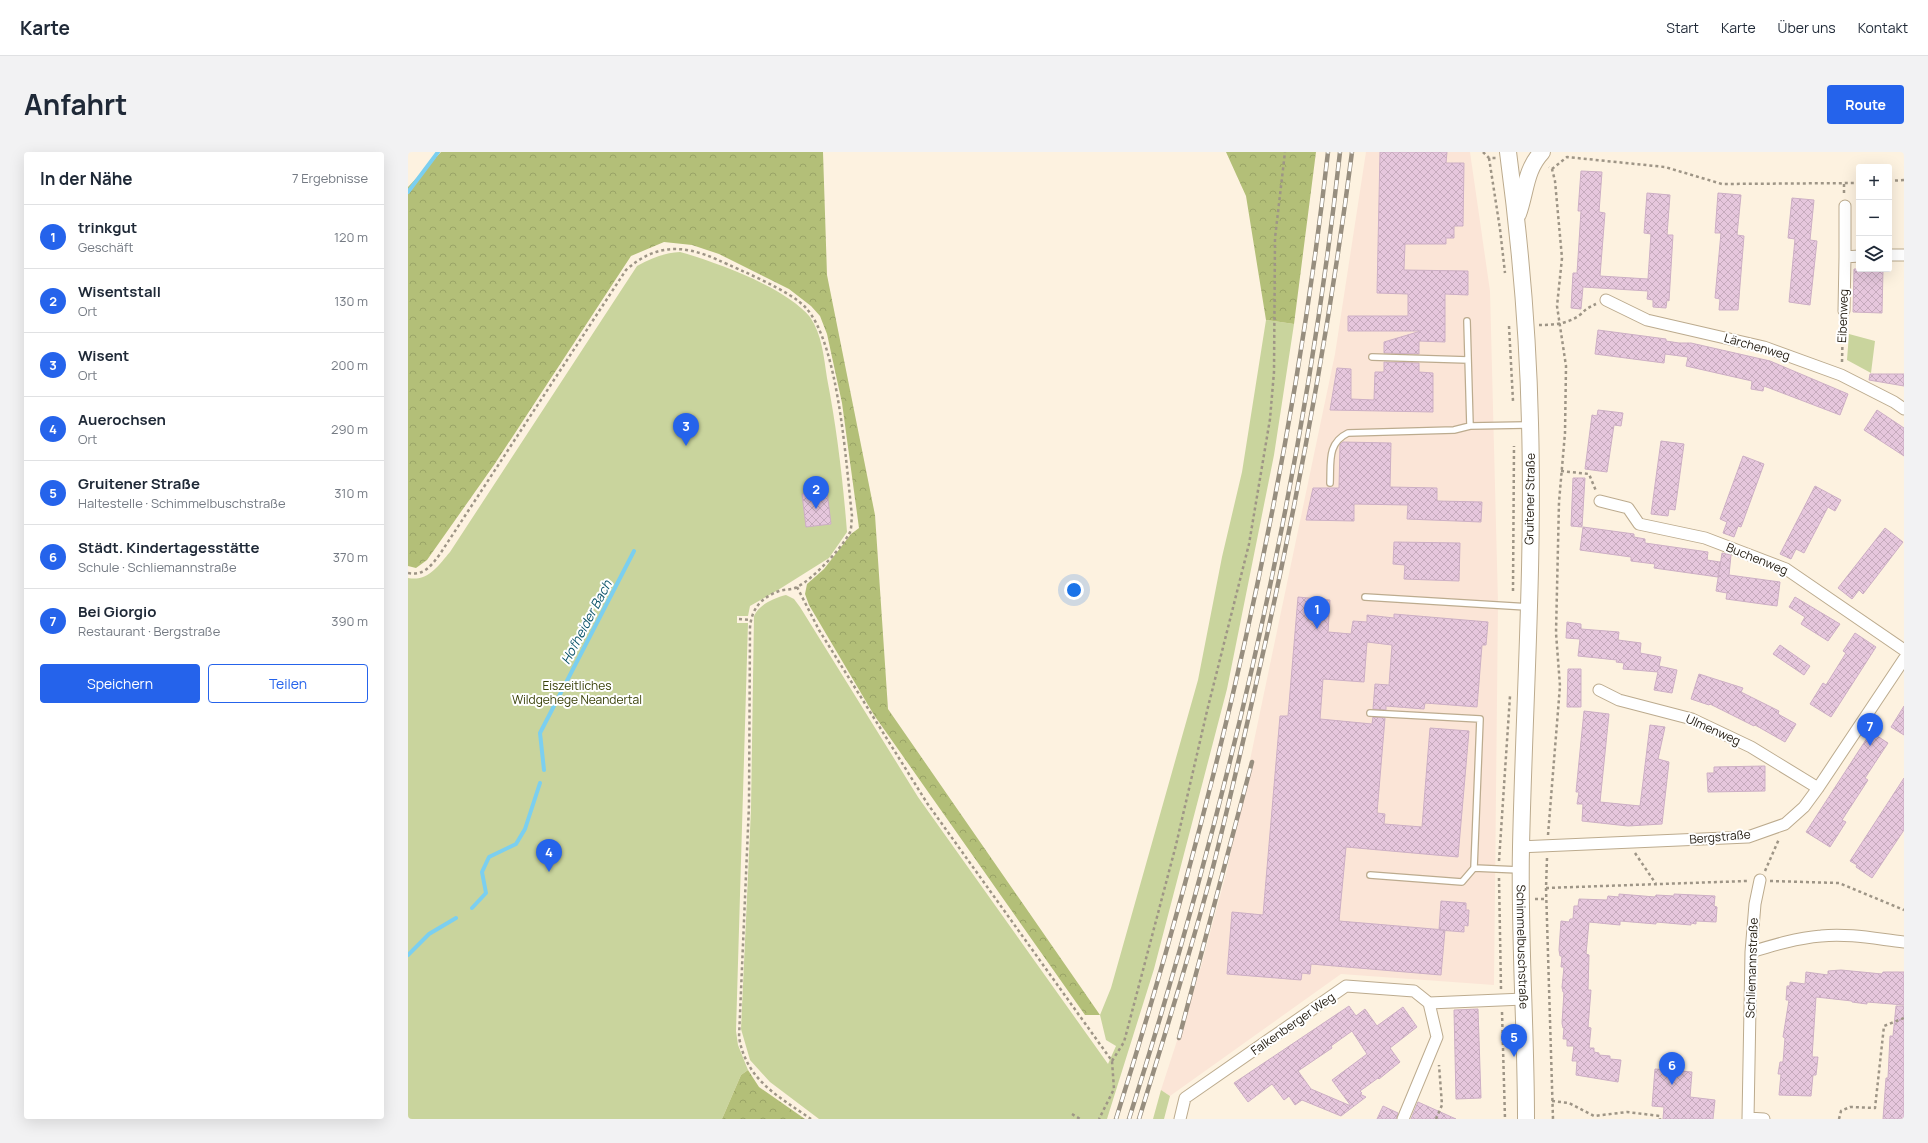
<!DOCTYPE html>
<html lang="de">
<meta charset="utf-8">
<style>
:root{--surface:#fff;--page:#f2f2f3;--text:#1f2937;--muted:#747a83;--line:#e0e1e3;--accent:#2563eb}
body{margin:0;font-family:Manrope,sans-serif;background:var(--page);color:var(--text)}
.controls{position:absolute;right:12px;top:12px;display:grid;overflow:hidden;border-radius:4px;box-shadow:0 4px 16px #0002}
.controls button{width:36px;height:36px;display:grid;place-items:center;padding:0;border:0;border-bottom:1px solid var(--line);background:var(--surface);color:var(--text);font:20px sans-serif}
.you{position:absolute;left:666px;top:438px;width:14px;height:14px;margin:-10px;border:3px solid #fff;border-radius:50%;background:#1a73e8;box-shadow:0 0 0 6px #1a73e833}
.badge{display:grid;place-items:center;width:26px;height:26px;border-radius:50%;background:var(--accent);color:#fff;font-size:13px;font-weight:700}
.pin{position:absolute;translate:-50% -33px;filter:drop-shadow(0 1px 2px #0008)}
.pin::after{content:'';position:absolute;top:21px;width:14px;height:12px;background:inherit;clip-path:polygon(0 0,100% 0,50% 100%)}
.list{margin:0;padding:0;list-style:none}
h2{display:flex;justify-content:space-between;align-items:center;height:52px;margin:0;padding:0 16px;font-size:17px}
h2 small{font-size:13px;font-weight:400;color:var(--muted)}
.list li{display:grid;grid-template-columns:26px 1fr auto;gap:12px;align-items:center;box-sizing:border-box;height:64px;padding:0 16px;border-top:1px solid var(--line)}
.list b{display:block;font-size:15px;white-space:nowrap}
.list p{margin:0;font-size:13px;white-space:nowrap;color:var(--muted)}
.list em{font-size:13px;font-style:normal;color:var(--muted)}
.actions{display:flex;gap:8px;padding:12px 16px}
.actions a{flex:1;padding:9px 0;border:1px solid var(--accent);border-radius:4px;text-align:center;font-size:14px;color:var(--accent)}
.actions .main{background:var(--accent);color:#fff}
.icon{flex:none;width:22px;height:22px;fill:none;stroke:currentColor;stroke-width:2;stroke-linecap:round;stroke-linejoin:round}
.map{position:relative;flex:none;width:1496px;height:967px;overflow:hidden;border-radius:4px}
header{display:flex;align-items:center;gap:24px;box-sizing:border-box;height:56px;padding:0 20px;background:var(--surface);border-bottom:1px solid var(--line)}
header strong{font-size:19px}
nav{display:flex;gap:22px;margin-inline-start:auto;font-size:14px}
.intro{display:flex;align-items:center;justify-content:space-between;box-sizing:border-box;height:96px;padding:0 24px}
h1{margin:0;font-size:28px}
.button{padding:10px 18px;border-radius:4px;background:var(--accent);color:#fff;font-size:14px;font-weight:700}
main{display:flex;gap:24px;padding:0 24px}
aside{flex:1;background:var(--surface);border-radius:4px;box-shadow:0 4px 16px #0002}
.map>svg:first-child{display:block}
</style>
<header>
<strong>Karte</strong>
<nav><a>Start</a><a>Karte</a><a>Über uns</a><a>Kontakt</a></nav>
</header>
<div class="intro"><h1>Anfahrt</h1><a class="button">Route</a></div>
<main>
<aside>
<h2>In der Nähe<small>7 Ergebnisse</small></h2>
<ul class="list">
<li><span class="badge">1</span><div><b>trinkgut</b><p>Geschäft</p></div><em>120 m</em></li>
<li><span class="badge">2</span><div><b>Wisentstall</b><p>Ort</p></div><em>130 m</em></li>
<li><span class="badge">3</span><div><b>Wisent</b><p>Ort</p></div><em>200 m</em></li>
<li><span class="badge">4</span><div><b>Auerochsen</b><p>Ort</p></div><em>290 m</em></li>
<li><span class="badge">5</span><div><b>Gruitener Straße</b><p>Haltestelle · Schimmelbuschstraße</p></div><em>310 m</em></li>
<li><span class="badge">6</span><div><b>Städt. Kindertagesstätte</b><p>Schule · Schliemannstraße</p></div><em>370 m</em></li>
<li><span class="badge">7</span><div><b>Bei Giorgio</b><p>Restaurant · Bergstraße</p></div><em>390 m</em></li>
</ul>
<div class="actions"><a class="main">Speichern</a><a>Teilen</a></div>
</aside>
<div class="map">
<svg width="1496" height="967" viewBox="0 0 1496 967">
<defs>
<pattern id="forest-crowns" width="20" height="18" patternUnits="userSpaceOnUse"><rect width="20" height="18" fill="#b3bf78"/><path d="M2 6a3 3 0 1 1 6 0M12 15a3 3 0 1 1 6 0" fill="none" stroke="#9aa467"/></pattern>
<pattern id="building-cross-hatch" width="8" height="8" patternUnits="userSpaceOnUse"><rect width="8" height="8" fill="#e6c7dd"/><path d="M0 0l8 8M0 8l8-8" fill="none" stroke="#c5aabc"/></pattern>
</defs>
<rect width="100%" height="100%" fill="#fdf2e0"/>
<path fill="#fbe5d7" d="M958 0H1062L1082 139 1090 451 1086 833 933 822 762 944 753 938 792 818 819 718 927 202Z"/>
<path fill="#c9d49d" d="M272 100C308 110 379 136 402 165 414 182 416 206 419 226 429 277 435 329 439 380L421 406 370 438 342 454 340 464H329V471H340L328 879 330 893 340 918 333 923 314 967H0V426C20 430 30 414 42 400L229 114C244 106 256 101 272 100Z
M858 168 886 172 866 303 819 537 746 817 699 967H411L362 930 342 908 333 877 343 657 346 464C352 452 366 446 378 443L386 447 392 455 510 645 700 912 708 894 698 888 692 863 703 836 790 528 814 405 834 320Z
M1441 182 1467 189 1463 221 1439 208Z
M753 938 762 944 756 967H745Z"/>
<path fill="url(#forest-crowns)" d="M33 0H415L419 123 467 363 480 557 692 863H677L466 563 401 453 397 442 399 432 416 417 443 382 451 376 434 251 419 182 412 164 403 154 381 137 311 102 284 93 256 90 223 104 86 313 19 408 8 416 0 414V35Z
M818 0H908L886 172 858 168 838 44Z
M340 918 351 935 397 967H314L333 923Z"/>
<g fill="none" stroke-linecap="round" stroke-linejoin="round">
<path stroke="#7bcff0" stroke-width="4" d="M0 40 30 0
M136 618 132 581 226 399
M64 756 78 741 74 720 81 705 108 692 117 677 132 631
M0 803 21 782 48 766"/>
</g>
<path fill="url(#building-cross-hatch)" stroke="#cdafc5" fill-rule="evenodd" d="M972 0H1039L1038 11H1056L1055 74H1046V86H1038V92H997L996 118 1060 119V143L1037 142V190L1011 189V202L976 201V190L1013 179H940V164H1000V142L969 141Z
M1173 19 1194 20 1191 60 1197 61 1192 124 1240 127 1243 82 1236 81 1239 41 1262 43 1259 83H1265L1261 149 1259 148 1258 156 1245 155V148L1239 147 1240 139 1175 135 1173 157 1163 156 1165 121H1169L1173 59H1170Z
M1310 41 1333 43 1329 83 1336 84 1330 158H1311L1312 147 1307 146 1313 81H1307Z
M1384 46 1406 48 1402 88 1409 89 1402 153 1381 150 1387 87 1380 86Z
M1446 117H1475L1474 161 1445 160Z
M1190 178 1258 187V189L1271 191H1283L1362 209 1440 242 1432 263 1356 234 1355 239 1343 237 1344 229 1278 214 1280 205 1257 202 1256 211 1187 202Z
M976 210 1011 211V220L1025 221V260L922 258 929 216 943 217V247L966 248 967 220H976Z
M1462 222H1496V234L1461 228Z
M1190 258 1215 261 1213 274 1206 273 1199 320 1177 317 1184 263 1189 264Z
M1469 258 1496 276V304L1456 278Z
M1253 289 1276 292 1267 358 1261 357 1260 364 1243 362Z
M935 290 983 291 982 335 1029 336V349L1074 350 1073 370 999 367 1000 353 946 352V369L898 368 905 336H931L932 292Z
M1335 304 1356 312 1333 375 1330 374 1326 385 1315 381 1319 370 1312 367Z
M1165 326H1177L1174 375 1163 374Z
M1407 334 1433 348 1427 359 1420 355 1396 401 1388 397 1383 407 1372 402Z
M419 339 423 372 398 375 394 342Z
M1175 375 1226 382V385L1237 387V391L1300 400 1299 408 1312 410 1310 425 1246 416 1247 412 1223 409V405L1172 398Z
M1477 376 1495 390 1455 442 1451 438 1444 447 1430 436Z
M986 390 1052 391 1051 429 996 427 997 413 985 412Z
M1314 401 1323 403 1321 423 1372 430 1369 454 1318 447 1319 441 1308 439Z
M890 445 922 448 920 480 943 482 945 469 959 470V463L986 466V462L1080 470 1078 493H1074L1069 555 1017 551 1016 557 978 554V558L965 557 967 532 981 533 984 493 959 490 956 530 915 527 912 567 964 572 965 565 977 566 969 661 977 662 976 672 1014 675 1022 576 1061 579 1050 705 938 695 931 769 1037 778 1033 823 903 812 902 822 894 821 893 828 819 822 824 760 855 763 872 564H880Z
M1387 445 1432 472 1420 489 1393 472 1397 465 1381 455Z
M1159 470 1173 472V477L1211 480 1210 488 1233 491 1232 501 1253 505 1251 514 1269 518 1264 541 1246 538 1250 520 1215 517 1216 511 1208 510 1209 508 1170 504 1172 487 1158 486Z
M1447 481 1468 495 1423 565 1402 552 1415 531 1418 533 1438 501 1435 499Z
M1372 493 1402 514 1396 523 1365 502Z
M1160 517H1173V555H1159Z
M1291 522 1335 536 1333 540 1371 559 1370 562 1388 572 1377 590 1347 573 1346 574 1302 552 1301 553 1283 547Z
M1496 554V583L1483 575Z
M1176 559 1201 562 1192 650 1232 654 1242 573 1257 575 1250 607 1261 610 1254 672 1220 674 1174 669 1175 652H1169L1171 640H1168Z
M1463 580 1480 591 1457 626 1460 628 1434 668 1438 670 1422 695 1398 680Z
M1357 614V639L1300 640 1299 621H1306V615Z
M1496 626V678L1464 726 1448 715 1449 713 1442 709Z
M1211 742 1247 745 1248 743 1266 744V742L1307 744 1306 754 1309 755 1308 770 1288 769V772L1283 771V773L1248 770V772L1212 769V773L1181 770 1178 802 1181 803 1180 838H1183L1180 875 1183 876 1181 896H1186V900L1191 901V903L1202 904V907L1213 908 1210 930 1168 923 1169 909H1164L1166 894H1159V887H1155L1156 876H1155L1154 871 1156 840H1155L1154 835 1156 815H1153L1154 804H1152L1151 798 1153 769 1161 770 1162 767H1165L1166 754H1170L1171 747 1199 748 1200 744 1211 745Z
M1033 749 1058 751V758H1061L1060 774 1056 773V780L1031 778Z
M1433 818 1474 822 1475 820H1496V853L1459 850V852L1444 850V849L1408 845 1404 905H1410L1408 923H1405L1403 944 1371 943 1373 922H1370L1372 910H1375L1377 886 1375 885 1381 848H1378L1379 834H1382V830L1397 832 1398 820 1420 823V819Z
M941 854 948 864 957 857 969 874 995 855 1009 875 982 896 992 910 971 927 970 926 952 939 954 941 952 942 958 945 933 964 894 948 887 953 881 944 876 948 864 932 840 950 826 931ZM944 879 959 902 924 928 943 954 903 937 890 919 924 896 923 894Z
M1488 854H1496V967H1475L1478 926H1480L1482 884H1485Z
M1070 857 1073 946 1048 947 1046 858Z
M1247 917 1284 920 1282 945 1307 948 1305 967H1255L1256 955 1244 954Z
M1010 950 1048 967H1003Z
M975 954 990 961 988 967H969Z"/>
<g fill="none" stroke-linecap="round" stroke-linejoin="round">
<g stroke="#bcab8e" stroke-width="8">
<path id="lane" d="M1059 169 1062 274 1120 273
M964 205 1060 208
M922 331C923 310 919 291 940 281L1046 278 1062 274
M957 445 1120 455
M962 561 1072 567 1066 716 1111 718
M962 723 1054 730 1066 716"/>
</g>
<g stroke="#bcab8e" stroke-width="13">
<path id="street" d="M1437 54V105L1451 104
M1481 103H1496
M1198 148 1239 168 1356 195 1433 223 1486 250 1496 257
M1436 159 1437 105
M1192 349 1220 356 1231 372 1297 386 1378 417 1496 498
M1191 538 1211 548 1284 567 1343 595 1410 636
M1113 695 1340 685 1377 672 1396 655 1410 636 1496 507
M1343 800C1366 793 1389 786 1413 784 1440 781 1469 787 1496 790
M1340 966 1356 967
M772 967 777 946 938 834 1006 839 1021 851 1116 847
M995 967 1029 885 1021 851
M1340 967 1343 800 1347 752 1352 728"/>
</g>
<g stroke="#bcab8e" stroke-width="18">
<g id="secondary">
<path id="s1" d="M1100 0C1112 90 1120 180 1122 271 1126 412 1116 554 1113 695 1111 785 1118 876 1118 967"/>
<path d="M1110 62C1118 40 1117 18 1134 0"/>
</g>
</g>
<path stroke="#9e9586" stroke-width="2.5" stroke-dasharray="3 3" stroke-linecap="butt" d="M1075 0 1081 6H1088
M1081 6 1092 77 1097 121
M1144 17 1159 5 1257 15 1314 32 1451 31
M1481 29 1496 28
M1436 32V43
M1131 173C1145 173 1161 172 1173 162 1178 157 1181 155 1188 152
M1101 174 1105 249
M1434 210 1435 169
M1153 319 1181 322 1188 339
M0 421C16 424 23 414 32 402L218 118C247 92 275 92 310 108 332 118 383 139 398 156 431 192 438 313 444 364 443 370 444 378 441 382 432 398 405 427 389 435 384 438 377 437 371 439 353 446 344 456 342 475L341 653 331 885C338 928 370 944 403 967
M389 435 411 478 519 651 704 909 706 937 691 967
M1105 439 1106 294
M331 467 343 468
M1140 683 1152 534 1148 481 1151 350 1157 281 1158 214 1149 154 1154 106 1147 29 1144 17 1141 15
M1227 701 1248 732
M1139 706 1138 736 1339 729
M1091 709 1102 544
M1357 719 1371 687
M1091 726 1093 837
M1362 729 1431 731 1496 758
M1138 736 1145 967
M1127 747H1139
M1094 860 1097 967
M704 909 716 890 768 693 799 559 841 392 862 267 866 220 867 86 877 0
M1144 949 1161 951 1186 964 1219 960 1252 964V967
M664 962 672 967
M1028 967 1034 953 1031 913
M1431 967 1433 959 1442 955 1467 956 1476 874 1496 866"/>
<use href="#lane" stroke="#fff" stroke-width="5.5"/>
<use href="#street" stroke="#fff" stroke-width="11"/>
<use href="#secondary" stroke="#fff" stroke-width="16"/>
<g stroke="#978e7f" stroke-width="4.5">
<path id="rail" d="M771 886 844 610
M708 967C807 652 883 328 920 0
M721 967C820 654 896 327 932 0
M731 967C756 886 781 805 803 723 821 653 837 581 853 510 891 341 922 172 944 0"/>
</g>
<use href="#rail" stroke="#fff" stroke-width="3" stroke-dasharray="9" stroke-linecap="butt"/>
</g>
<g text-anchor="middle" stroke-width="4" stroke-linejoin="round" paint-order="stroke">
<g font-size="12" fill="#211a0f" stroke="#fff">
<text transform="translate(1435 164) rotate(-88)" y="4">Eibenweg</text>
<text transform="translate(1349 195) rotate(16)" y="4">Lärchenweg</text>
<text transform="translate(1122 347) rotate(-89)" y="4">Gruitener Straße</text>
<text transform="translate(1349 407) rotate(22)" y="4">Buchenweg</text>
<text transform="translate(1305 578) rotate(24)" y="4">Ulmenweg</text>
<text transform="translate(1312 685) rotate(-5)" y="4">Bergstraße</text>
<text dy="4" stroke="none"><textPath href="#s1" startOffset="796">Schimmelbuschstraße</textPath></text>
<text transform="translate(1344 816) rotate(-88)" y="4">Schliemannstraße</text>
<text transform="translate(885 872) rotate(-35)" y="4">Falkenberger Weg</text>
</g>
<g font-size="12" fill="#394008" stroke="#fff">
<text x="169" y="538">Eiszeitliches<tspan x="169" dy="14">Wildgehege Neandertal</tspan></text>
</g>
<g font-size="13" font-style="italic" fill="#0b536a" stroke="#fff">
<text transform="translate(178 470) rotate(-62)" y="5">Hofheider Bach</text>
</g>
</g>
</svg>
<div class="controls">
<button>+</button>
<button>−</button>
<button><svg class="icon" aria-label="layers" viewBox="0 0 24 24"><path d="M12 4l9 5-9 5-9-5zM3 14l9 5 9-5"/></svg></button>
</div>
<div class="you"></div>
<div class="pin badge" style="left:909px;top:477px">1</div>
<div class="pin badge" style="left:408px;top:357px">2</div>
<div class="pin badge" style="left:278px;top:294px">3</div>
<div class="pin badge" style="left:141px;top:720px">4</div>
<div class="pin badge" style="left:1106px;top:905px">5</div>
<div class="pin badge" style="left:1264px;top:933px">6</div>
<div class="pin badge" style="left:1462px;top:594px">7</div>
</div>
</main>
